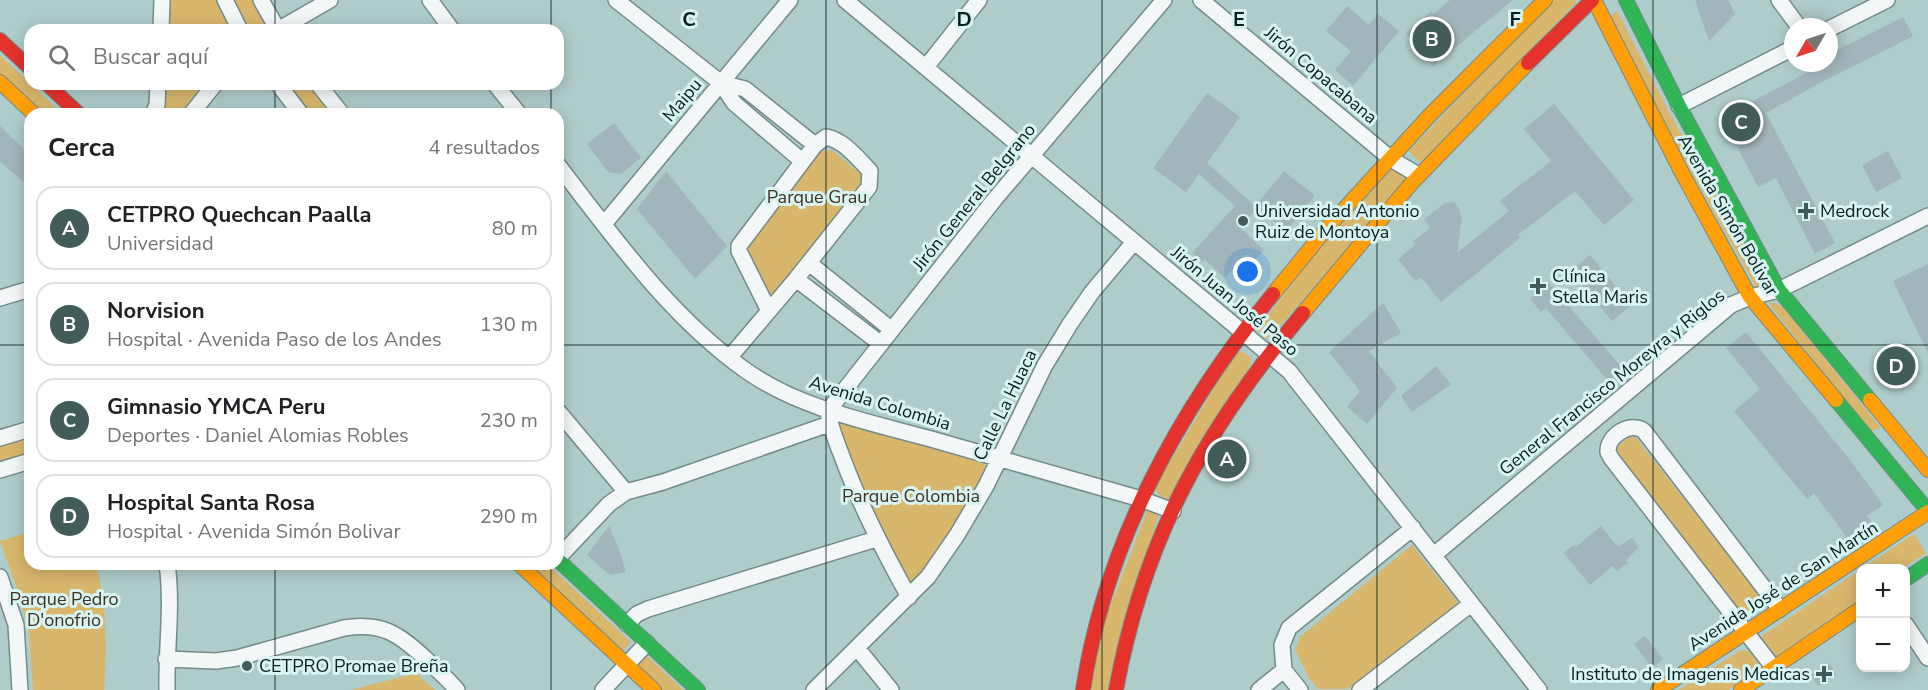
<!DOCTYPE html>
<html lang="es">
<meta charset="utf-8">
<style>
:root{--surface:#fff;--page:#f2f2f2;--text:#202124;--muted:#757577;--line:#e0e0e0;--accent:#425c5a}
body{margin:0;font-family:"Nunito Sans",sans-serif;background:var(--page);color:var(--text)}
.controls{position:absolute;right:18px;bottom:18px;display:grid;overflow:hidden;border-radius:12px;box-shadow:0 3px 15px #0003}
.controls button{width:54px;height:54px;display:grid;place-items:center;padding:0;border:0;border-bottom:2px solid var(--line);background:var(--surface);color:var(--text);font:30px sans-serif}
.compass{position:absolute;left:1784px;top:18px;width:54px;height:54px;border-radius:50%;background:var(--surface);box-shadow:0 3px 15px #0003;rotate:231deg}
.you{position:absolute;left:1248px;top:272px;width:21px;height:21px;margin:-15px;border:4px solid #fff;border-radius:50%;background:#1a73e8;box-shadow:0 0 0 9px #1a73e833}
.badge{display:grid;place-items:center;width:39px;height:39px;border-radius:50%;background:var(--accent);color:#fff;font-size:20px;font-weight:700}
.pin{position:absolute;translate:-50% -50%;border:3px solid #fff;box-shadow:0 2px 6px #0006}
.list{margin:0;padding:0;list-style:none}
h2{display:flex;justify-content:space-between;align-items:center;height:78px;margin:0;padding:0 24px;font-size:26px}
h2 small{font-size:20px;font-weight:400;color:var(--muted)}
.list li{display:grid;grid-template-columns:39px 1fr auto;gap:18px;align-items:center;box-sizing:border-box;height:84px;margin:0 12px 12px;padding:0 12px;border:2px solid var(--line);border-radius:18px}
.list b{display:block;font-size:22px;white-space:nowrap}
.list p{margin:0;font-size:20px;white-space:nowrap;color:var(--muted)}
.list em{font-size:20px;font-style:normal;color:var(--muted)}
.icon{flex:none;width:33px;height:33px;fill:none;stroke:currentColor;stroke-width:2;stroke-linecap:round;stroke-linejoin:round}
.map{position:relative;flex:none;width:1928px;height:690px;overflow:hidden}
.search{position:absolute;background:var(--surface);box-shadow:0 3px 15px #0003;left:24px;top:24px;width:540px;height:66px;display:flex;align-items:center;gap:15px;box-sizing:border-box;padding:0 21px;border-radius:18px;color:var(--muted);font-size:22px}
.panel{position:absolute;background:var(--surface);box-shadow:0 3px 15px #0003;left:24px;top:108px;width:540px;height:462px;border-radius:18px}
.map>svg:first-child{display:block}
</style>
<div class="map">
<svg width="1928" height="690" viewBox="0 0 1928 690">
<rect width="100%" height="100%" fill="#aeccca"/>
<path fill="#d8b76d" d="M168 0H219L235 30H167Z
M231 0H255L272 30H248Z
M1553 0H1575L1576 3 1423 161H1418L1409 151Z
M1617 11 1670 114 1768 290H1758L1662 119 1610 16Z
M0 55 63 114H34L0 82Z
M165 84H208L185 114H162Z
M286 84H311L334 114H308Z
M832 150 861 174 862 180 859 188 774 295 766 293 744 248 816 156 823 151Z
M1394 167 1407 178 1271 337 1265 338 1257 330 1313 256Z
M1770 302 1782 306 1881 428 1871 431 1771 307Z
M1242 351 1250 357 1251 364 1171 498 1165 499 1157 493 1155 487 1235 353Z
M840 424H847L982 461 986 467 987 474 915 585 904 583 834 435Z
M1633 434 1765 602 1744 619 1612 451Z
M30 435V460L0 469V444Z
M1148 509 1159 513 1109 690H1089L1100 632Z
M30 532V564H91L97 568C107 609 107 648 104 690H33L29 632 18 591 0 541Z
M1914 534 1926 553 1903 568H1863Z
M1412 545 1460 605 1348 689H1318L1309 678 1295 650 1300 637Z
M516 564H547L631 642 616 658Z
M1860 570V603L1777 658 1759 643 1762 636Z
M1741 650 1749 651 1758 663 1757 671 1729 690H1679Z
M642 651 683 690H650L628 669Z
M416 673 435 690H351Z"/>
<path fill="#a2b5ba" d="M1450 0H1513L1433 66 1406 33 1431 12 1433 14Z
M1695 0H1728L1735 14 1709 41Z
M1347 6 1369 25 1378 14 1399 31 1353 86 1335 70 1351 51 1326 31Z
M1903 17 1913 36 1820 83 1766 113 1835 243 1815 254 1776 178 1758 187 1722 118 1815 68 1813 63H1829V54Z
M1207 93 1240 117 1207 163 1255 206 1284 171 1315 196 1286 231 1257 208 1239 227 1264 250 1254 261 1247 254 1225 278 1204 259 1202 262 1192 253 1235 206 1199 174 1186 192 1153 168Z
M1554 104 1634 200 1604 225 1575 191 1518 235 1520 238 1441 302 1421 277 1415 281 1398 259 1416 244 1413 241 1430 228 1424 219 1445 203 1454 202 1459 209 1462 217 1457 253 1509 211 1500 201 1551 161 1524 129Z
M614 123 641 158 621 174 608 172 587 144Z
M0 126 30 155V188L0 161Z
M1888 151 1902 178 1876 192 1862 165Z
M666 171 727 246 695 279 637 209Z
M1590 255 1631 305 1612 321 1570 271Z
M1928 264V353L1893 281Z
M1549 283 1623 369 1609 382 1546 308 1541 312 1530 299Z
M1383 303 1401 333 1369 351 1397 388 1367 424 1347 407 1360 391 1329 352Z
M1746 332 1850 460 1883 505 1867 516 1872 522 1848 539 1814 493 1807 499 1734 411 1760 389 1726 348Z
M1436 366 1451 384 1412 412 1401 396Z
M609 526 620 552 626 572 610 575 587 555Z
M1601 526 1618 547 1632 538 1639 547 1626 560 1628 563 1617 571 1613 566 1590 585 1564 553 1574 545 1576 547Z
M1645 636 1663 659 1652 668 1634 644Z
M1829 663 1836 674 1818 686 1811 675Z"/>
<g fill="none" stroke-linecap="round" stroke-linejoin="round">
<g stroke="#738b89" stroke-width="18">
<path id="street" d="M225 0 240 30
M261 0 278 30
M430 0 452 30
M616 0 721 83 734 103 802 161
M845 0 1289 371 1539 690
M1201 0 1391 159 1418 175
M1779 0 1799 27
M1829 29 1887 0
M161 30 162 0
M278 30 330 0
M926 67 979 0
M721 83 745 89 815 145
M278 84 301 114
M318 84 342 114
M495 84 519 114
M1679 106 1793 48
M153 114 157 105 158 84
M191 114 215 84
M558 165C615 239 671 318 748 372 802 409 869 422 931 439 1001 459 1071 479 1141 499L1173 511
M604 224 790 0
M809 263 892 330
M796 279 881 344
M0 298 30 289
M729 358 796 279 869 187 870 171C858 159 844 140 826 137L815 145 739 246V251L769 311
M558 411 626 492
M0 438 30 429
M0 470 30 461
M1434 555 1731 305 1750 297 1779 290 1928 216
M558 558 609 504 626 492 663 482 829 424
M0 577 16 625 20 690
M909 597C884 552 861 508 843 459 837 443 830 428 828 411L994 200 1164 0
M627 624 637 614 648 609 876 539
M1906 625 1928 658
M857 648 891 690
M166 659 216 661 237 658 344 628C383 622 399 634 427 660 437 670 448 679 457 690
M1773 667 1611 458 1608 452C1607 436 1630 421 1644 431L1780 609
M167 690C166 648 173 606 167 564
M603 690 647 643
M814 690 928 577 957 535 986 486 1045 365 1070 324 1092 292 1134 242
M1259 690 1284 670
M1300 690 1284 670 1282 645 1289 628 1413 528
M1360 690 1471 604"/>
</g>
<g stroke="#738b89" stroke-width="16">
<path id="fast" d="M1626 0 1679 106 1779 290 1870 400
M1836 400 1928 511
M558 560 698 690
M1906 579 1928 564"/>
</g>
<g stroke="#738b89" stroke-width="16">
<path id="slow" d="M1594 0 1681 171 1750 297 1836 400
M0 82 34 114
M1273 294 1327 228 1430 115 1545 0
M1303 313 1410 185 1528 63
M1870 400 1928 470
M519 564 654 690
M1658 690 1928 512
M1741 690 1860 609"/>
</g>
<g stroke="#738b89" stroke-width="16">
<path id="jam" d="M0 40 30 68
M1528 63 1592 0
M47 84 79 114
M1083 690C1105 543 1180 408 1273 294
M1116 690C1144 538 1204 431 1303 313"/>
</g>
<use href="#street" stroke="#f3f7f7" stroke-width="15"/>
<use href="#fast" stroke="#30b455" stroke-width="14"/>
<use href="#slow" stroke="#ff9f0a" stroke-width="14"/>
<use href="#jam" stroke="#e5322d" stroke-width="14"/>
</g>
<path fill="none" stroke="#081f1e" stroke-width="1.5" stroke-opacity="0.55" d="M275 0V30M551 0V30M826 0V690M1102 0V690M1377 0V690M1653 0V690M275 84V114M551 84V114M0 345H30M558 345H1928M275 564V690M551 564V690"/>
<g fill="#425c5a" stroke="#d8f4f2" stroke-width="2">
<path d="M1803 202h6v6h6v6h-6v6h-6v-6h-6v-6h6z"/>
<circle cx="1243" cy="221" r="6"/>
<path d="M1535 277h6v6h6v6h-6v6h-6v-6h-6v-6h6z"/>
<circle cx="247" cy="666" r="6"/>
<path d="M1821 665h6v6h6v6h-6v6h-6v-6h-6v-6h6z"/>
</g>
<g text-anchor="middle" stroke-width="6" stroke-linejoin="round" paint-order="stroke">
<g font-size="18" fill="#081f1e" stroke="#d8f4f2">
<text transform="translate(1321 75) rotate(40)" y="6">Jirón Copacabana</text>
<text transform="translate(682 100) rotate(-50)" y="6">Maipu</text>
<text transform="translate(974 197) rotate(-51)" y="6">Jirón General Belgrano</text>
<text transform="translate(1728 215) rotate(60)" y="6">Avenida Simón Bolivar</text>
<text transform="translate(1235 301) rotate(40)" y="6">Jirón Juan José Paso</text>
<text transform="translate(1612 382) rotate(-39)" y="6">General Francisco Moreyra y Riglos</text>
<text transform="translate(880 403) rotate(17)" y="6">Avenida Colombia</text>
<text transform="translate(1005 405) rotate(-64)" y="6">Calle La Huaca</text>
<text transform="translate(1783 586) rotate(-33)" y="6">Avenida José de San Martín</text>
</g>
<g font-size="18" fill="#41311e" stroke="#d8f4f2">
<text x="817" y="203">Parque Grau</text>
<text x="911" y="502">Parque Colombia</text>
<text x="64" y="605">Parque Pedro<tspan x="64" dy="21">D'onofrio</tspan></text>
</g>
<g font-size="18" fill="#081f1e" stroke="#d8f4f2" text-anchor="start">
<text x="1255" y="217">Universidad Antonio<tspan x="1255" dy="21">Ruiz de Montoya</tspan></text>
<text x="1820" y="217">Medrock</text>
<text x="1552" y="282">Clínica<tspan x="1552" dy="21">Stella Maris</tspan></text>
<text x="259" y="672">CETPRO Promae Breña</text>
<text x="1810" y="680" text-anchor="end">Instituto de Imagenis Medicas</text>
</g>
</g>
<g font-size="20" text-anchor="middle" font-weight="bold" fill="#081f1e" stroke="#d8f4f2" stroke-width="6" stroke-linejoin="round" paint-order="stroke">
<text x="689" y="26">C</text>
<text x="964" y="26">D</text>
<text x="1239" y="26">E</text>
<text x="1515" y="26">F</text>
</g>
</svg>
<div class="controls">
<button>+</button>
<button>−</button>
</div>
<svg class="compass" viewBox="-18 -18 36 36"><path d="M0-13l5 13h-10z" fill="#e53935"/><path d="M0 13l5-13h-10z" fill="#757577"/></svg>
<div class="you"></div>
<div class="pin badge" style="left:1227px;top:459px">A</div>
<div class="pin badge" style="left:1432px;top:39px">B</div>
<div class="pin badge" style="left:1741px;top:122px">C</div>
<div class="pin badge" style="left:1896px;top:366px">D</div>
<div class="search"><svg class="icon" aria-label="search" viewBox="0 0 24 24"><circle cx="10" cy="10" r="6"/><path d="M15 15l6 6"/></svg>Buscar aquí</div>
<section class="panel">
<h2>Cerca<small>4 resultados</small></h2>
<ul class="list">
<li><span class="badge">A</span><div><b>CETPRO Quechcan Paalla</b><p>Universidad</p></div><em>80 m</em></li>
<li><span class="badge">B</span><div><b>Norvision</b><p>Hospital · Avenida Paso de los Andes</p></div><em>130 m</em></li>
<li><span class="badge">C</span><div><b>Gimnasio YMCA Peru</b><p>Deportes · Daniel Alomias Robles</p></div><em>230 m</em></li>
<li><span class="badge">D</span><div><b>Hospital Santa Rosa</b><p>Hospital · Avenida Simón Bolivar</p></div><em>290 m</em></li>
</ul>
</section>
</div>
